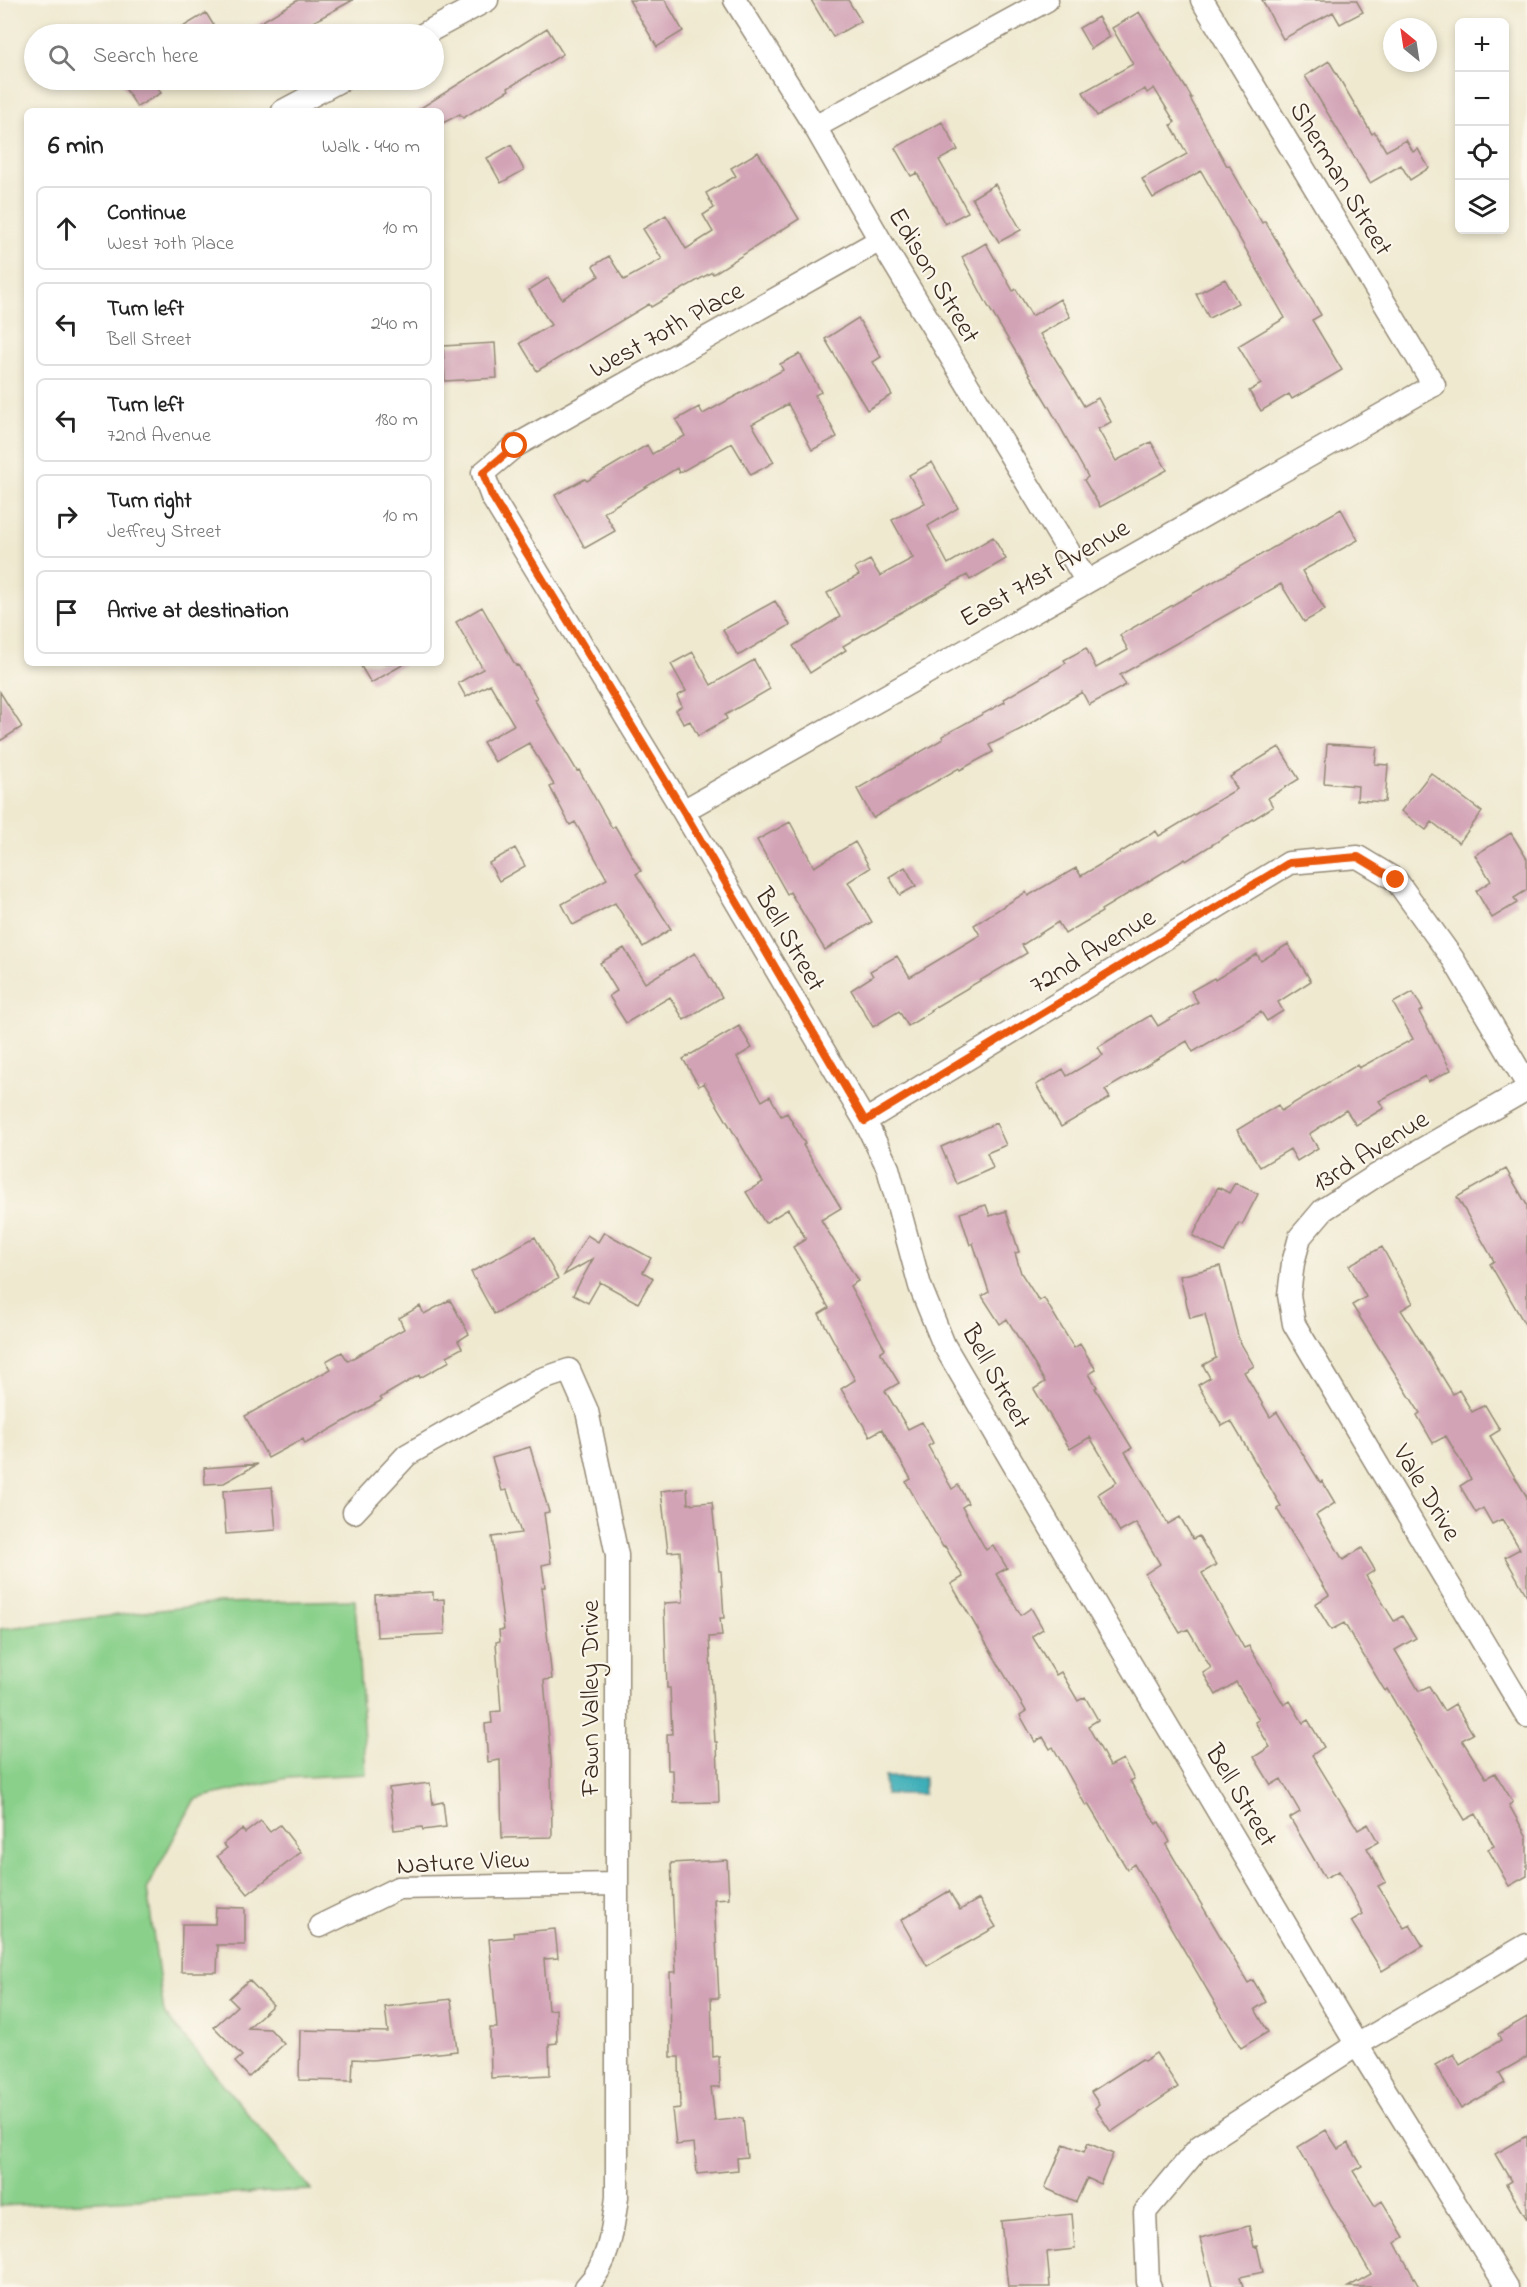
<!DOCTYPE html>
<meta charset="utf-8">
<style>
:root{--surface:#fff;--page:#f6f6f6;--text:#222;--muted:#767676;--line:#e0e0e0}
body{margin:0;font-family:"Indie Flower",sans-serif;background:var(--page);color:var(--text)}
.controls{position:absolute;right:18px;top:18px;display:grid;overflow:hidden;border-radius:9px;box-shadow:0 3px 9px #0003}
.controls button{width:54px;height:54px;display:grid;place-items:center;padding:0;border:0;border-bottom:2px solid var(--line);background:var(--surface);color:var(--text);font:30px sans-serif}
.compass{position:absolute;left:1383px;top:18px;width:54px;height:54px;border-radius:50%;background:var(--surface);box-shadow:0 3px 9px #0003;rotate:330deg}
.stop{position:absolute;width:18px;height:18px;margin:-14px;border:4px solid #ea580c;border-radius:50%;background:#fff}
.stop.end{background:#ea580c;border-color:#fff;box-shadow:0 2px 6px #0008}
.list{margin:0;padding:0;list-style:none}
h2{display:flex;justify-content:space-between;align-items:center;height:78px;margin:0;padding:0 24px;font-size:26px}
h2 small{font-size:20px;font-weight:400;color:var(--muted)}
.list li{display:grid;grid-template-columns:39px 1fr auto;gap:18px;align-items:center;box-sizing:border-box;height:84px;margin:0 12px 12px;padding:0 12px;border:2px solid var(--line);border-radius:9px}
.list b{display:block;font-size:22px;white-space:nowrap}
.list p{margin:0;font-size:20px;white-space:nowrap;color:var(--muted)}
.list em{font-size:20px;font-style:normal;color:var(--muted)}
.icon{flex:none;width:33px;height:33px;fill:none;stroke:currentColor;stroke-width:2;stroke-linecap:round;stroke-linejoin:round}
.map{position:relative;flex:none;width:1527px;height:2287px;overflow:hidden}
.search{position:absolute;background:var(--surface);box-shadow:0 3px 9px #0003;left:24px;top:24px;width:420px;height:66px;display:flex;align-items:center;gap:15px;box-sizing:border-box;padding:0 21px;border-radius:33px;color:var(--muted);font-size:22px}
.panel{position:absolute;background:var(--surface);box-shadow:0 3px 9px #0003;left:24px;top:108px;width:420px;height:558px;border-radius:9px}
.map>svg:first-child{display:block}
</style>
<div class="map">
<svg width="1527" height="2287" viewBox="0 0 1527 2287">
<rect width="100%" height="100%" fill="#fbf7ec"/>
<filter id="ink" filterUnits="userSpaceOnUse"><feTurbulence type="fractalNoise" baseFrequency=".0167" numOctaves="2"/><feDisplacementMap in="SourceGraphic" scale="12" xChannelSelector="R" yChannelSelector="G"/><feConvolveMatrix kernelMatrix="1 2 1 2 8 2 1 2 1" color-interpolation-filters="sRGB"/></filter>
<filter id="wash" filterUnits="userSpaceOnUse"><feTurbulence type="fractalNoise" baseFrequency=".008" numOctaves="4" result="noise"/><feDisplacementMap in="SourceGraphic" scale="24" xChannelSelector="R" yChannelSelector="G"/><feGaussianBlur stdDeviation="1.35" result="paint"/><feColorMatrix in="noise" values="0 0 0 0 0 0 0 0 0 0 0 0 0 0 0 0 0 1.4 0 .05"/><feComposite in="paint" operator="in"/></filter>
<g filter="url(#wash)">
<rect width="100%" height="100%" fill="#efe9d0"/>
<path fill="#8ad08b" stroke="#627d54" stroke-width="1.5" d="M355 1600 366 1774 287 1778 195 1799 147 1888 164 2013 311 2190 0 2206V1629L220 1603Z"/>
<path fill="#3daeb8" stroke="#3c6c6b" stroke-width="1.5" d="M885 1777H924V1794H885Z"/>
<g id="blocks">
<path fill="#d2a2b5" d="M298 0H353L311 23 314 28 305 34H241Z
M629 0H665L683 31 657 47Z
M811 0H848L861 21 833 37Z
M1262 0H1356L1363 12 1340 24 1333 12 1283 39Z
M1139 12 1192 98H1190L1227 166 1229 165 1262 223 1265 221 1321 315 1312 320 1342 370 1292 399 1289 394 1261 411 1249 391 1261 384 1238 346 1285 318 1201 171 1153 198 1142 179 1187 154 1171 125 1175 122 1154 88 1147 93 1145 89 1097 116 1083 92 1133 64 1112 28Z
M206 13 219 34H171Z
M1098 17 1110 37 1091 49 1079 28Z
M547 28 563 54 508 88 509 90 463 118 460 114 441 124V111H416Z
M1329 61 1372 134 1375 132 1386 151 1406 140 1413 152 1418 149 1429 168 1410 180 1401 165 1370 183 1305 76Z
M120 80H153L161 93 137 107Z
M942 122 958 150 939 160 968 212 945 224 917 173 911 176 895 148Z
M511 145 524 170 501 183 487 158Z
M758 152 799 219 713 274 712 272 651 307 649 304 537 371 520 343 551 325 529 290 548 278 562 299 599 276 593 266 609 256 624 280 662 259 643 229 666 215 686 249 713 232 703 215 714 208 706 193 736 176 731 168Z
M995 184 1021 230 999 242 972 198Z
M986 243 1013 291 1016 289 1032 316 1060 299 1070 317 1040 334 1084 406 1098 398 1111 422 1098 429 1116 461 1151 442 1167 470 1100 507 1084 480 1088 477 1049 407 988 306 962 257Z
M1225 279 1238 303 1209 318 1196 294Z
M858 318 881 357 873 362 892 395 867 410 825 339Z
M495 343 497 378 445 381 443 346Z
M800 354 821 392 815 395 837 437 812 450 788 404 752 424 774 462 751 475 732 443 679 473 677 468 604 512 615 531 585 548 555 495 585 479 587 481 647 445 652 454 685 436 676 420 699 407 703 414 783 370 780 364Z
M932 462 958 508 928 526 948 564 993 537 1006 559 970 580 967 575 889 619 843 646 846 650 810 673 793 646 840 617 827 593 859 575 855 568 870 560 880 576 913 558 892 520 925 503 909 475Z
M1341 509 1358 540 1302 571 1325 610 1304 622 1281 584 1120 675 1126 685 1089 705 1082 692 1021 729 989 745 993 752 960 770 959 768 873 818 857 789 943 739 942 736 1005 702 1004 699 1066 663 1064 660 1086 648 1096 668 1128 650 1120 635Z
M775 601 790 625 738 656 723 630Z
M482 607 516 666 518 665 537 698 534 699 577 771 579 770 612 828 615 826 641 871 636 874 671 929 643 947 615 903 573 925 562 904 607 879 575 822 570 825 550 787 554 785 529 743 495 762 483 742 514 725 490 684 466 697 458 683 483 669 456 622Z
M693 652 711 685 754 660 770 689 725 715 727 719 698 736 690 721 684 724 676 710 682 706 677 696 686 691 671 664Z
M359 663H406L371 683Z
M0 692 22 727 0 741Z
M1327 744 1377 747 1375 764 1388 765 1385 802 1357 800 1358 786 1324 783Z
M1279 747 1299 779 1268 798 1273 807 1186 861 1185 859 1101 910 1102 912 1065 934 1058 922 1022 945 1027 953 930 1010 931 1012 908 1026 899 1011 873 1027 851 990 873 976 870 971 897 956 910 977 980 935 974 925 1026 892 1028 896 1076 868 1081 876 1156 831 1159 836 1237 789 1230 777Z
M1431 773 1482 812 1459 843 1432 822 1426 830 1401 811Z
M790 822 814 867 855 842 870 868 848 882 872 922 825 950 790 892 787 894 757 840Z
M1511 833 1527 859V890L1514 898 1517 903 1492 918 1476 891 1491 881 1475 855Z
M515 848 525 866 499 881 489 863Z
M905 867 916 886 900 895 889 877Z
M1288 944 1311 981 1278 1002 1283 1011 1267 1021 1261 1012 1193 1052 1187 1041 1105 1090 1110 1098 1061 1127 1036 1085 1063 1069 1067 1076 1103 1055 1098 1047 1151 1015 1158 1026 1198 1002 1191 991 1214 978 1215 980 1257 954 1261 961Z
M624 948 645 983 695 953 722 997 684 1020 670 997 626 1023 609 996 617 991 600 963Z
M1413 992 1423 1010 1419 1012 1451 1070 1428 1082 1425 1076 1379 1101 1384 1108 1356 1125 1346 1110 1309 1134 1318 1148 1297 1161 1290 1149 1260 1167 1237 1130 1278 1105 1281 1111 1357 1065 1359 1068 1413 1039 1393 1003Z
M739 1026 752 1048 737 1057 762 1101 770 1096 781 1116 787 1113 805 1144 803 1145 841 1208 821 1220 858 1281 850 1286 885 1349 880 1352 899 1383 885 1391 908 1429 922 1422 933 1443 928 1446 952 1489 958 1485 968 1503 962 1507 986 1550 993 1545 1007 1568 996 1574 1021 1615 1031 1608 1043 1629 1032 1636 1056 1675 1061 1672 1078 1701 1085 1697 1098 1720 1088 1726 1110 1766 1123 1759 1134 1779 1130 1781 1156 1824 1159 1822 1170 1842 1166 1845 1248 1983 1253 1980 1266 2002 1255 2009 1268 2032 1241 2048 1134 1864 1127 1869 1088 1804 1086 1806 1053 1747 1050 1749 1043 1737 1035 1742 1020 1715 1026 1711 951 1584 963 1577 945 1546 943 1547 923 1512 906 1482 911 1479 882 1429 870 1436 841 1389 855 1380 819 1314 829 1308 793 1247 806 1239 788 1209 765 1223 746 1192 763 1182 704 1083 699 1086 683 1059Z
M996 1123 1006 1145 987 1153 993 1168 957 1184 941 1147Z
M1506 1169 1527 1205V1328L1490 1264 1494 1261 1457 1197Z
M1235 1183 1258 1194 1242 1225 1239 1223 1224 1252 1193 1236 1218 1187 1229 1193Z
M986 1205 990 1216 1006 1211 1019 1252 1015 1253 1021 1273 1039 1301 1044 1298 1074 1348 1080 1344 1096 1370 1089 1374 1097 1387 1095 1388 1132 1448 1125 1452 1168 1524 1180 1517 1193 1539 1199 1536 1216 1565 1202 1573 1244 1648 1249 1646 1284 1705 1290 1701 1303 1723 1308 1720 1324 1747 1312 1755 1358 1830 1368 1824 1378 1842 1367 1848 1386 1882 1378 1886 1404 1928 1410 1925 1423 1946 1382 1971 1351 1921 1363 1914 1339 1871 1325 1878 1290 1818 1300 1812 1281 1779 1271 1785 1254 1757 1270 1747 1255 1722 1259 1720 1236 1682 1216 1695 1203 1673 1211 1668 1188 1629 1180 1633 1145 1574 1160 1564 1136 1523 1120 1532 1098 1494 1117 1482 1090 1437 1070 1449 1034 1389 1045 1382 1007 1319 1000 1324 982 1296 989 1292 973 1243 970 1245 960 1213Z
M604 1232 651 1258 643 1272 653 1278 638 1303 600 1282 588 1303 573 1295 593 1259 564 1275 587 1235 598 1242Z
M535 1237 558 1279 494 1314 471 1272Z
M1382 1247 1413 1303 1401 1310 1453 1394 1459 1390 1472 1412 1485 1405 1500 1430 1490 1436 1527 1497V1596L1505 1557 1520 1549 1502 1519 1492 1524 1483 1508 1476 1513 1460 1486 1471 1479 1446 1436 1433 1443 1417 1415 1420 1413 1352 1305 1366 1297 1349 1265Z
M1220 1266 1239 1340 1254 1366 1244 1372 1270 1417 1277 1412 1320 1482 1322 1481 1335 1503 1316 1515 1343 1560 1362 1548 1375 1570 1366 1576 1394 1621 1402 1616 1416 1638 1395 1650 1419 1691 1429 1686 1444 1711 1455 1704 1473 1734 1462 1740 1486 1778 1495 1773 1513 1802 1509 1805 1527 1837V1876L1509 1886 1488 1849 1494 1846 1476 1814 1465 1820 1387 1689 1385 1691 1344 1623 1331 1630 1315 1604 1329 1595 1277 1509 1281 1506 1231 1421 1222 1426 1198 1385 1210 1378 1203 1365 1216 1358 1205 1314 1190 1318 1180 1276Z
M450 1300 469 1334 458 1341 462 1348 447 1356 450 1361 420 1378 419 1375 380 1398 382 1400 305 1444 303 1439 268 1458 245 1416 331 1369 326 1361 342 1352 348 1361 404 1329 399 1318 420 1306 424 1314Z
M530 1447 549 1512 544 1513 551 1563 542 1565 545 1587H542L552 1679 544 1680 551 1761 552 1837 502 1838 500 1760 488 1762 485 1724 492 1723 491 1712 501 1711 496 1642 500 1641 499 1630H504L492 1537 521 1533 507 1490 502 1491 492 1458Z
M258 1464 224 1483 205 1484 204 1468Z
M272 1487 276 1530 226 1534 223 1491Z
M687 1488 688 1504 712 1502 719 1571H721L724 1618H720L722 1636 709 1637 715 1742H717L719 1802 674 1803 673 1770H668L667 1734H672L670 1688H667L664 1603 683 1602 680 1551 668 1552 661 1491Z
M433 1592V1600L444 1599 445 1634 377 1637 375 1595Z
M430 1783 433 1804 443 1802 446 1827 423 1830 422 1827 394 1830 389 1788Z
M261 1821 270 1832 280 1825 301 1852 248 1894 217 1856 227 1848 223 1844 242 1829 245 1833Z
M727 1860 729 1898 714 1899 719 1998H711L713 2057 719 2056 720 2087H711L715 2121 743 2118 747 2157 737 2158 738 2170 697 2174 694 2143 676 2145 672 2109 680 2108 679 2057H671L670 1972H676L671 1863Z
M949 1891 960 1910 979 1899 996 1927 927 1966 901 1920Z
M216 1907 245 1908V1945H216L218 1947 217 1972H181L182 1924H215Z
M555 1929 558 1958 544 1959 548 2010 556 2009 557 2043 549 2044 550 2075 491 2078 490 2028H497L489 1939 514 1937 513 1933Z
M249 1980 273 2005 248 2028 270 2029 284 2044 249 2077 235 2062 242 2056 214 2027 237 2006 229 1998Z
M451 1999 457 2051 372 2060 353 2059 352 2081 299 2080 300 2030 388 2032 385 2007Z
M1527 2017V2057L1499 2073 1505 2083 1461 2109 1435 2065 1454 2054 1460 2065 1501 2040 1498 2034Z
M1156 2053 1178 2087 1111 2132 1095 2108 1099 2104 1091 2092 1142 2059 1144 2061Z
M1326 2130 1338 2149 1348 2143 1362 2166 1353 2171 1375 2206 1382 2201 1404 2237 1395 2243 1419 2287H1348L1371 2274 1298 2147Z
M1527 2136V2219L1506 2184 1511 2181 1495 2154Z
M1088 2143 1113 2154 1100 2184 1087 2178 1076 2202 1045 2188 1064 2144 1084 2152Z
M1072 2214 1075 2249 1047 2252 1050 2287H1008L1001 2221Z
M1249 2226 1254 2247 1257 2246 1263 2272 1240 2277 1243 2287H1212L1200 2238Z"/>
</g>
</g>
<g filter="url(#ink)">
<use href="#blocks" fill-opacity="0" stroke="#958a77" stroke-width="1.5"/>
<g fill="none" stroke-linecap="round" stroke-linejoin="round">
<g stroke="#958a77" stroke-width="25">
<path id="minor" d="M735 0 815 127 880 240 1086 580
M424 34 487 0
M283 111 341 80
M815 127 1047 0
M880 240 515 446 483 473 492 497 683 811 865 1121 888 1168 920 1286 944 1345 1108 1626 1357 2045 1507 2287
M683 811 1434 385 1202 0
M1527 1089 1377 1175 1323 1210 1300 1237 1293 1263 1289 1295 1294 1324 1527 1716
M865 1121 1289 863 1358 857 1396 880 1453 959 1527 1084
M354 1512 407 1455 539 1380 569 1370 587 1411 617 1555V2197C613 2228 609 2264 586 2287
M320 1926 398 1888 617 1884
M1150 2287 1148 2282 1145 2212 1200 2146 1357 2045 1527 1945"/>
</g>
<use href="#minor" stroke="#fff" stroke-width="22"/>
</g>
</g>
<g fill="none" stroke-linecap="round" stroke-linejoin="round" filter="url(#ink)">
<path stroke="#ea580c" stroke-width="8" d="M515 446 483 473 492 496 683 810 865 1121 1289 863 1358 857 1396 880"/>
</g>
<g text-anchor="middle" stroke-width="4.5" stroke-linejoin="round" paint-order="stroke">
<g font-size="27" fill="#3b2a1e" stroke="#fbf7ec">
<text transform="translate(1342 178) rotate(59)" y="9">Sherman Street</text>
<text transform="translate(935 275) rotate(59)" y="9">Edison Street</text>
<text transform="translate(666 329) rotate(-29)" y="9">West 70th Place</text>
<text transform="translate(1044 572) rotate(-30)" y="9">East 71st Avenue</text>
<text transform="translate(791 939) rotate(60)" y="9">Bell Street</text>
<text transform="translate(1092 950) rotate(-31)" y="9">72nd Avenue</text>
<text transform="translate(1370 1150) rotate(-32)" y="9">13rd Avenue</text>
<text transform="translate(997 1376) rotate(61)" y="9">Bell Street</text>
<text transform="translate(1428 1492) rotate(59)" y="9">Vale Drive</text>
<text transform="translate(589 1698) rotate(-90)" y="9">Fawn Valley Drive</text>
<text transform="translate(1242 1795) rotate(59)" y="9">Bell Street</text>
<text transform="translate(463 1861) rotate(-3)" y="9">Nature View</text>
</g>
</g>
</svg>
<div class="controls">
<button>+</button>
<button>−</button>
<button><svg class="icon" aria-label="locate" viewBox="0 0 24 24"><circle cx="12" cy="12" r="6"/><path d="M12 2v4M12 18v4M2 12h4M18 12h4"/></svg></button>
<button><svg class="icon" aria-label="layers" viewBox="0 0 24 24"><path d="M12 4l9 5-9 5-9-5zM3 14l9 5 9-5"/></svg></button>
</div>
<svg class="compass" viewBox="-18 -18 36 36"><path d="M0-13l5 13h-10z" fill="#e53935"/><path d="M0 13l5-13h-10z" fill="#767676"/></svg>
<div class="stop" style="left:515px;top:446px"></div>
<div class="stop end" style="left:1396px;top:880px"></div>
<div class="search"><svg class="icon" aria-label="search" viewBox="0 0 24 24"><circle cx="10" cy="10" r="6"/><path d="M15 15l6 6"/></svg>Search here</div>
<section class="panel">
<h2>6 min<small>Walk · 440 m</small></h2>
<ul class="list">
<li><svg class="icon" aria-label="ahead" viewBox="0 0 24 24"><path d="M12 20V5M6 11l6-6 6 6"/></svg><div><b>Continue</b><p>West 70th Place</p></div><em>10 m</em></li>
<li><svg class="icon" aria-label="left" viewBox="0 0 24 24"><path d="M17 20v-9H6M10 6l-5 5 5 5"/></svg><div><b>Turn left</b><p>Bell Street</p></div><em>240 m</em></li>
<li><svg class="icon" aria-label="left" viewBox="0 0 24 24"><path d="M17 20v-9H6M10 6l-5 5 5 5"/></svg><div><b>Turn left</b><p>72nd Avenue</p></div><em>180 m</em></li>
<li><svg class="icon" aria-label="right" viewBox="0 0 24 24"><path d="M7 20v-9h11M14 6l5 5-5 5"/></svg><div><b>Turn right</b><p>Jeffrey Street</p></div><em>10 m</em></li>
<li><svg class="icon" aria-label="arrive" viewBox="0 0 24 24"><path d="M6 21V4h12l-3 4 3 4H6"/></svg><div><b>Arrive at destination</b></div></li>
</ul>
</section>
</div>
